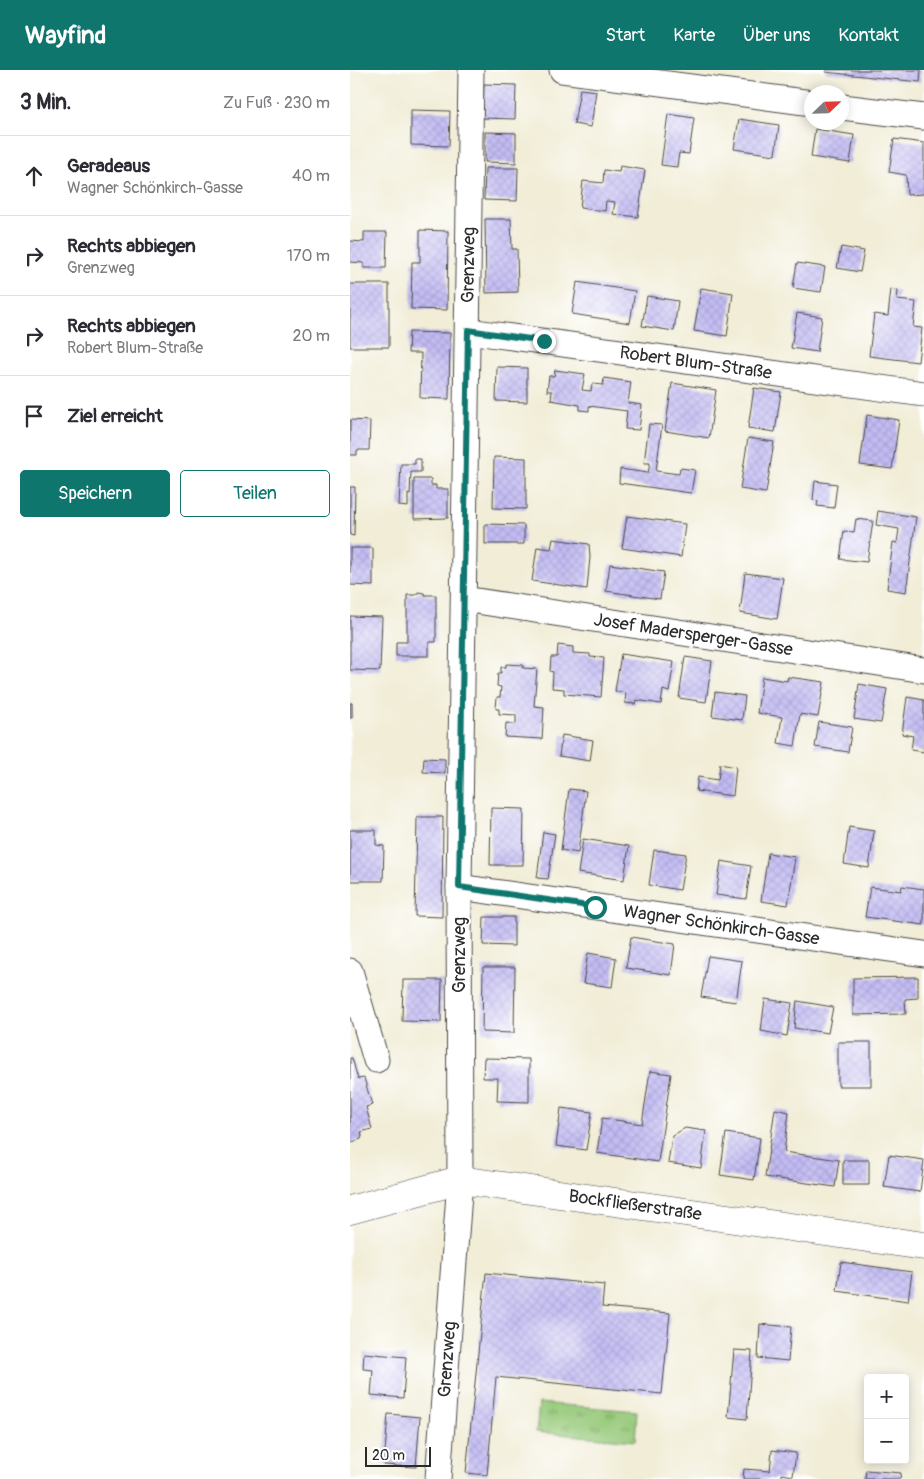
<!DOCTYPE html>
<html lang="de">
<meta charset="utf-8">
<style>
:root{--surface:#fff;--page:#f7f7f7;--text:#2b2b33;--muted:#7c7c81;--line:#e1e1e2;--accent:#0f766e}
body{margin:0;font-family:Pangolin,sans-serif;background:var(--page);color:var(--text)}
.controls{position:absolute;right:15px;bottom:15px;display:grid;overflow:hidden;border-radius:5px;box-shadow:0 2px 12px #0003}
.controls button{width:45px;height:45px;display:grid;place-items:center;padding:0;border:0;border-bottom:1px solid var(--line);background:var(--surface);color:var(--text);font:25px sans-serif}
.compass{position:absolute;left:454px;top:15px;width:45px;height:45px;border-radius:50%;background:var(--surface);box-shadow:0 2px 12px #0003;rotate:67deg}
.scale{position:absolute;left:15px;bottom:12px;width:66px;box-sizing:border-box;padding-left:5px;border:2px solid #2b2b2b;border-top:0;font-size:14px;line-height:18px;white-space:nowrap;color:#2b2b2b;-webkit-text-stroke:4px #fff;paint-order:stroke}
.stop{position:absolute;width:15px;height:15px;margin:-11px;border:4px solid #0f766e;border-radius:50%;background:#fff}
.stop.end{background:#0f766e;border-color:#fff;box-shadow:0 1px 5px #0008}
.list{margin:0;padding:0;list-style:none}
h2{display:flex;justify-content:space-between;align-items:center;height:65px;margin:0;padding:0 20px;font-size:21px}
h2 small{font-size:16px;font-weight:400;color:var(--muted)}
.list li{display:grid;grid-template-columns:32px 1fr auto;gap:15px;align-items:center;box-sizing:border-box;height:80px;padding:0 20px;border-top:1px solid var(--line)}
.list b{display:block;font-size:19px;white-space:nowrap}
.list p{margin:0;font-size:16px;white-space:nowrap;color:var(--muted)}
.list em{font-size:16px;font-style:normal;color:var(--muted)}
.actions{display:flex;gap:10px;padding:15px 20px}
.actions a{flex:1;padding:11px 0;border:1px solid var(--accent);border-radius:5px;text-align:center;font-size:18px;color:var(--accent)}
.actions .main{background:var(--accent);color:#fff}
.icon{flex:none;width:28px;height:28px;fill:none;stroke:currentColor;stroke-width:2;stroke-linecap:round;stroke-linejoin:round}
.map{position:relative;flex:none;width:574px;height:1409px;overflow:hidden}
header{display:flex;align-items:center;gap:30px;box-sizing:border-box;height:70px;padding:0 25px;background:var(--accent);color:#fff}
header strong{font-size:24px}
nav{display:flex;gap:28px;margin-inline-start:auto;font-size:18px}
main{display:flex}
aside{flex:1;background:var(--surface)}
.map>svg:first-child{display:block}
</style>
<header>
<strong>Wayfind</strong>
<nav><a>Start</a><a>Karte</a><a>Über uns</a><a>Kontakt</a></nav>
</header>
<main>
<aside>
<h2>3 Min.<small>Zu Fuß · 230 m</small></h2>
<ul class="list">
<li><svg class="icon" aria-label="ahead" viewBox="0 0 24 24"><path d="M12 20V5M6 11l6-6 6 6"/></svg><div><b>Geradeaus</b><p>Wagner Schönkirch-Gasse</p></div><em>40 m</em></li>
<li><svg class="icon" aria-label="right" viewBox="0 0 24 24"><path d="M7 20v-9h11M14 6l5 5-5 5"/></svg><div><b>Rechts abbiegen</b><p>Grenzweg</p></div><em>170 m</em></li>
<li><svg class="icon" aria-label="right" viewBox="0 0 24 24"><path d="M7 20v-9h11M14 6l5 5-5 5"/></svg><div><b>Rechts abbiegen</b><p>Robert Blum-Straße</p></div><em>20 m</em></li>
<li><svg class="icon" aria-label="arrive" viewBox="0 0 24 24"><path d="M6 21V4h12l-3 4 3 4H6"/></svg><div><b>Ziel erreicht</b></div></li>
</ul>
<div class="actions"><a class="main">Speichern</a><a>Teilen</a></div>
</aside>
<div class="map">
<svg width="574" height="1409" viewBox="0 0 574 1409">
<defs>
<pattern id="grass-tufts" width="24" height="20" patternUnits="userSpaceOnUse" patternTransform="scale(1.25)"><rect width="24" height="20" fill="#98ca7b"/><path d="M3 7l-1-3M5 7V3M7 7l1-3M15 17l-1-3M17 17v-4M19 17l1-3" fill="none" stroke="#7ca465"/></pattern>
<pattern id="building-cross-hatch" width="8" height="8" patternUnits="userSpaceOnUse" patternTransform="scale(1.25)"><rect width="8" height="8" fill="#c3bcf4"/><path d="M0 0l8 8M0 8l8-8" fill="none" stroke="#a8a2d1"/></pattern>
</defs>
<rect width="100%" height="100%" fill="#fff"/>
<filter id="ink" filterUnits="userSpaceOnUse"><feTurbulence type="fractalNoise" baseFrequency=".02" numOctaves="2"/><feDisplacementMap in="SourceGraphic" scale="10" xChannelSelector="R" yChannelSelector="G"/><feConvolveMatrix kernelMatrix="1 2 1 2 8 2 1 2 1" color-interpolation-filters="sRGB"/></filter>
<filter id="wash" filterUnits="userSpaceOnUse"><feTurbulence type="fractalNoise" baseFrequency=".0096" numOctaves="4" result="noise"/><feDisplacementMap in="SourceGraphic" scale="20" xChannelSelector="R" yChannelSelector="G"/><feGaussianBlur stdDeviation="1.12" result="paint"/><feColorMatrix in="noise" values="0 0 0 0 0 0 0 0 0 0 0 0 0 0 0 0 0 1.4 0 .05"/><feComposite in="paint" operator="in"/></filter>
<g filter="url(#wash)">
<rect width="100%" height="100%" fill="#f1edd7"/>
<path fill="url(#grass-tufts)" stroke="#627a53" d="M189 1333 287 1341 285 1371 186 1362Z"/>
<g id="blocks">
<path fill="url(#building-cross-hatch)" d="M476 0H571L570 12 475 2Z
M134 14 166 15 165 49 133 48Z
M230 19 246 21 241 57 224 54Z
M61 40 100 41 99 76 61 75Z
M318 44 344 48 339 84 329 83 327 97 311 95Z
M389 49 429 55 425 85 384 79Z
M465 59 504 65 500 93 461 87Z
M135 62 166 63V93L135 92Z
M544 69 574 73V124L557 125 556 105 539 102Z
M270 96 295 100 288 147 263 144 265 132 256 131 255 141 230 138 233 111 253 113 254 100 269 102Z
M135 98H168L167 131 134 130Z
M135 149H161L162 179H167L168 222 136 223Z
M70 160 98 161 97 240 61 239 62 192H70Z
M14 162H37L36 198H14V193L0 192V171L14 172Z
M491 177 514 181 510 202 487 198Z
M447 193 475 197 471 222 443 218Z
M227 212 285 221 280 253 222 244Z
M0 214H39V277H0Z
M351 218 383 223 377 266 344 261Z
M541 219 548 221 547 230 566 232 563 257 572 258 568 292 519 286 524 244 538 246Z
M297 226 328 231 324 261 292 256Z
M447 243 472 247 467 282 441 278Z
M59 262 100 263 99 329 70 328 71 283H58Z
M147 297 177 298V332L146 331Z
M205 300 235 304 232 320 241 321 242 314 253 315 254 308 281 312 278 333 292 335 289 360 275 359 277 341 239 336V341L230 340V335L201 330 202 321H197L199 306H204Z
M322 313 366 320 359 368 315 361Z
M404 318 431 322 425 362 398 358Z
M517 345 549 350 542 399 510 395Z
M0 350 20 351 19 380H7V385H0Z
M299 354 312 355 306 401 329 404 330 398 345 400 341 423 269 413 270 399 298 403 300 393H294Z
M398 368 424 372 416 423 390 419Z
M144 387 176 388V439L143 438Z
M65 389H71V402H61L60 425 58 424V437L49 436 51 394H65Z
M64 409H81V415H86V419H98V448L64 449Z
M465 411 487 414 484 438 467 436 468 431 463 430Z
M0 417H5L4 466 0 465Z
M528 441 566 447 556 522 537 519 543 472 547 473 549 459 526 455Z
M277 446 335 454 331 487 272 478Z
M506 449 523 451 517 492 490 489 494 461 504 462Z
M135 454 174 455V474H135Z
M203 469 239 474 240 487 237 519 182 511 187 477 201 479Z
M0 478H23V516L0 515Z
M260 494 314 502 310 529 256 521Z
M395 503 433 508 427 549 390 543Z
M68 522 74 523 75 525H86V572H79V586H46V572H57V525H66Z
M0 546 32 547 30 601 0 600Z
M208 575 223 577V583L240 584V587L254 588 251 627 214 624V619L202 618 203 602 200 601 201 587H207Z
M271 584 324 592 319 622 313 620 311 634 286 630 285 634 275 633 276 623 265 621Z
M335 587 362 591 356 632 329 628Z
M156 594 173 595V598L187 599 184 636 194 637 192 669 155 667 156 653 166 654V645L149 644V639H146L147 627H150L151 617 147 616 148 603H151V597H156Z
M412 607 437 611 438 607 474 612 468 647 450 644 445 676 428 673 432 647 407 643Z
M509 614 537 619 531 653 504 649Z
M365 622 395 626 392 650 362 646Z
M557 627 574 630V682L561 680 563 666 552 664Z
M0 633H2V648H0Z
M469 652 502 657 498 682 465 677Z
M212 665 243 670 240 691 209 686Z
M74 688 95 689V703L73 702Z
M370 694 386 697 383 726 346 721 348 707 368 710Z
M219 719 236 721 228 783 211 780Z
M141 738 174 739 173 795H140Z
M67 747H93L92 847 65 846Z
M499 757 524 761 519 798 494 794Z
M0 760H26V775L34 776 33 811H0Z
M193 762 205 764 198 809 187 808Z
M233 769 279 776 274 810 228 803Z
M304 780 336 784 330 820 299 815Z
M418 783 445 787 438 835 411 831Z
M371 791 401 796 396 829 366 825Z
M552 816 574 819V855L515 847 520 817 551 821Z
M134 847H164V876L133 875Z
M281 867 325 874 321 905 276 898Z
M238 883 266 888 262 917 233 913Z
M358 886 392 891 386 932 351 927Z
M133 897H165L164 963 132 962Z
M568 907V928L555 929 556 944 503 945V908Z
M53 910H92L91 952 52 951Z
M415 929 442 933 437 966 411 961Z
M447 931 483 937 478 963 444 958Z
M488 972H521V1016H488Z
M0 988H2L8 1009 14 1008 22 1035 16 1037 22 1059 11 1062 12 1066 11 1069 0 1073Z
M134 988 179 989V1032L147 1031 148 1008H133Z
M300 1001 321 1004 308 1092 247 1083 252 1048 292 1054Z
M211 1038 242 1042 236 1080 206 1076Z
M425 1039 439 1042 434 1082 489 1090 485 1117 415 1107Z
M335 1058 356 1061 351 1098 318 1093 322 1066Z
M376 1063 410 1068 404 1110 370 1105Z
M539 1085 574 1090 570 1122 534 1117Z
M493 1090H519V1115H493Z
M491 1192 562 1202 558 1231 487 1221Z
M136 1203 254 1215 252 1237 320 1243 312 1324 146 1307 137 1405 116 1403Z
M410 1254 441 1257 438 1291 408 1288Z
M384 1280 402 1281 397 1349 378 1347Z
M14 1283 56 1287 53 1328 21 1325 23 1300 13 1299Z
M38 1344 70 1347 66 1397 34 1395Z
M422 1380 446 1383 443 1406 432 1404V1409H393L394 1399 420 1401Z
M516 1400 551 1403 550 1409H515Z"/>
</g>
</g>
<g filter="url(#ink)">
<use href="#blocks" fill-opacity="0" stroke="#494845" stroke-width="1"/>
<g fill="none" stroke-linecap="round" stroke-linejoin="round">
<g stroke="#494845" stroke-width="27">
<g id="minor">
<path d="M212 0 462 33"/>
<path d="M492 37 574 47"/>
<path id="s1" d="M118 261 574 324"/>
<path id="s2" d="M114 529 574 600"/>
<path id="s3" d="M109 817 574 884"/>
<path d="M0 901 26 990"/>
<path id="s4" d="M88 1409 110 1110 109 817 121 0"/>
</g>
</g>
<g stroke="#494845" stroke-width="29">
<g id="major">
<path id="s5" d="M0 1140 110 1110 574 1176"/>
</g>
</g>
<use href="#minor" stroke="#fff" stroke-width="25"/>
<use href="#major" stroke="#fff" stroke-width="28"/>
</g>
</g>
<g fill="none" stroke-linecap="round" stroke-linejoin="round" filter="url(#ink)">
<path stroke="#0f766e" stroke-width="6" d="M194 271 118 260 109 817 245 837"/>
</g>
<g text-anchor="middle" stroke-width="4" stroke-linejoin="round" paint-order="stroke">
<g font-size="18" fill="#2b2b2b" stroke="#fff">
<text dy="6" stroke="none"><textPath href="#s4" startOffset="1215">Grenzweg</textPath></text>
<text dy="6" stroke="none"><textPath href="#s1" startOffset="230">Robert Blum-Straße</textPath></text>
<text dy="6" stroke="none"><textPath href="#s2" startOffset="232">Josef Madersperger-Gasse</textPath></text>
<text dy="6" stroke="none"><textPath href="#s3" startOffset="265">Wagner Schönkirch-Gasse</textPath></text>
<text transform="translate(109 885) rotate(-90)" y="6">Grenzweg</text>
<text dy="6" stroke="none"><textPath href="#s5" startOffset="291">Bockfließerstraße</textPath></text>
<text dy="6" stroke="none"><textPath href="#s4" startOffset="120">Grenzweg</textPath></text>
</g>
</g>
</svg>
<div class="controls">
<button>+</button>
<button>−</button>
</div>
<svg class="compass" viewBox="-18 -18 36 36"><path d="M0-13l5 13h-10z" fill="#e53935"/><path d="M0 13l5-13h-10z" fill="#7c7c81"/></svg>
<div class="scale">20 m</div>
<div class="stop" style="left:245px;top:837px"></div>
<div class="stop end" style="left:194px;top:271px"></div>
</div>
</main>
